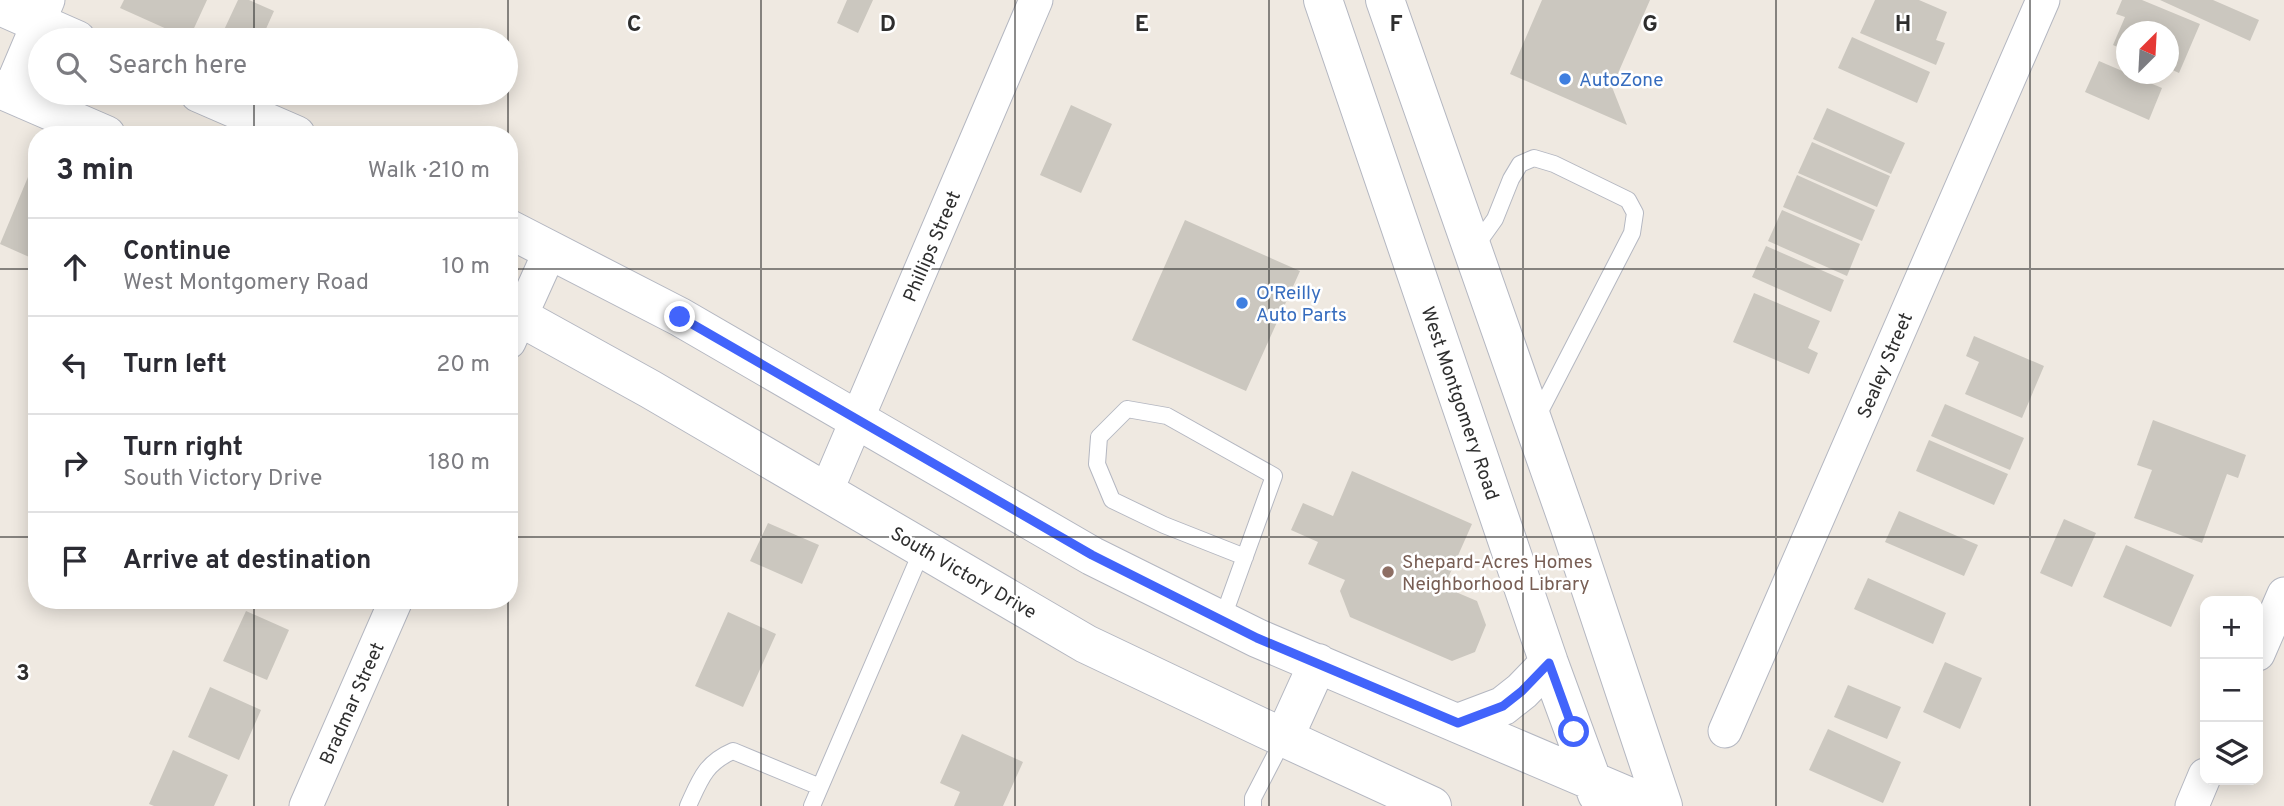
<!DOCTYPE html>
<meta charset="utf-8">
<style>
:root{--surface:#fff;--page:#f2f2f3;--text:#2b2b33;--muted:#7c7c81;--line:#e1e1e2}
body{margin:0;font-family:Overpass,sans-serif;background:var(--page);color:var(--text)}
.controls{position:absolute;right:21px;bottom:21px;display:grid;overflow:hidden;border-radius:14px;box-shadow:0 4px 18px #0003}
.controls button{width:63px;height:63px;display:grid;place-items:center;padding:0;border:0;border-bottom:2px solid var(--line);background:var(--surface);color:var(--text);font:35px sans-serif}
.compass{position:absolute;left:2116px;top:21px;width:63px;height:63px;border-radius:50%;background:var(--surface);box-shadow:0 4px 18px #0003;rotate:24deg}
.stop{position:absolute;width:21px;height:21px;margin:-16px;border:5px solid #4264fb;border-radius:50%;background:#fff}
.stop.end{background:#4264fb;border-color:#fff;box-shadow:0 2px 7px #0008}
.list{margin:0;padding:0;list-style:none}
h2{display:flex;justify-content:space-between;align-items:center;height:91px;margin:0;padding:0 28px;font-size:30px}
h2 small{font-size:23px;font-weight:400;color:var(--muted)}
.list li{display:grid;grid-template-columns:46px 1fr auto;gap:21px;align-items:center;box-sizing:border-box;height:98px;padding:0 28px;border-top:2px solid var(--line)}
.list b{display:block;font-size:26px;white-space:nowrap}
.list p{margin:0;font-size:23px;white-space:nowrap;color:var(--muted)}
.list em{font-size:23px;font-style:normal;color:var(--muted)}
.icon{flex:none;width:38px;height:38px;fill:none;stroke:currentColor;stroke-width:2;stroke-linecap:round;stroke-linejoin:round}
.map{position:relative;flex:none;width:2284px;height:806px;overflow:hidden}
.search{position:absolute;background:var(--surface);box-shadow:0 4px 18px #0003;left:28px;top:28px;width:490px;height:77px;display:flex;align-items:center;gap:18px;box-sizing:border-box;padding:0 24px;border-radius:38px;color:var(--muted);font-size:26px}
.panel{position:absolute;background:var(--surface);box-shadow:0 4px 18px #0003;left:28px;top:126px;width:490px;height:483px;border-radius:28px}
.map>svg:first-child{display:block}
</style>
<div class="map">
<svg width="2284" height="806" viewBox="0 0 2284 806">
<rect width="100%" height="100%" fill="#efe9e1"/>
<path fill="#cbc7bf" d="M124 0H207L189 39 120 8Z
M238 0H249L274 11 261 40H242L223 32Z
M847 0H873L858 33 837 23Z
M1542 0H1650L1612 87 1627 125 1510 74Z
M1875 0H1919L1947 12 1936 40 1945 43 1936 65 1860 33Z
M2122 0H2142L2200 24 2179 73 2168 68V32H2126V51L2113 45 2125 17 2116 14Z
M2160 0H2213L2259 20 2250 41Z
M1852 37 1930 72 1917 103 1838 68Z
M2099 61 2162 88 2149 120 2085 92Z
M1071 105 1112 124 1081 193 1040 175Z
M1827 108 1905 143 1891 174 1813 139Z
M1812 142 1890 176 1877 207 1798 173Z
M1797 175 1875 210 1862 241 1783 207Z
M28 177 37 180 36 260 0 244Z
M1782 210 1860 244 1847 276 1768 241Z
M1185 220 1300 271 1246 391 1132 340Z
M1766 246 1844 280 1831 312 1752 277Z
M1754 293 1820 321 1808 348 1818 353 1809 374 1733 342Z
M1974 336 2044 366 2022 418 1965 394 1979 362 1966 356Z
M1945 404 2024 438 2010 470 1931 436Z
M2153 420 2246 455 2238 478 2227 474 2202 543 2134 518 2152 470 2137 465Z
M1929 440 2008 474 1994 505 1916 471Z
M1352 471 1472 524 1444 587 1477 601 1486 625 1475 652 1452 661 1350 617 1340 591 1345 580 1308 564 1318 542 1291 530 1303 503 1333 516Z
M1899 511 1978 545 1964 576 1885 542Z
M2064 519 2096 533 2072 587 2040 573Z
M768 523 819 545 802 584 750 561Z
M2126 545 2194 575 2171 627 2103 597Z
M1868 578 1946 613 1933 644 1854 609Z
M246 611 289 630 267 680 223 661Z
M728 612 776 634 743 707 695 686Z
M1945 662 1982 678 1960 729 1923 712Z
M1848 685 1901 707 1887 739 1834 717Z
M210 687 261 710 239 760 188 737Z
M1828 729 1901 762 1883 803 1809 770Z
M962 734 1023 762 1003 806H954L960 792 940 783Z
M173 750 228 775 214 806H154L149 804Z"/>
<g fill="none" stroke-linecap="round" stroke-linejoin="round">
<g stroke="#b4b7c1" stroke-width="18">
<path id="lane" d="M1475 247 1495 219 1511 179 1520 164 1534 158 1554 164 1628 200 1635 213 1632 233 1536 419
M1222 620 1274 476 1167 416 1127 409 1099 437 1097 464 1112 500 1164 525 1245 557
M688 806C700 780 705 763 733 751L820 787
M812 806 923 548
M1253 806V798L1284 738"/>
</g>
<g stroke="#b4b7c1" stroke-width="35">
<path id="street" d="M9 92 48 0
M509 342 551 249
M826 492 1036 0
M2258 654 2284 594
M1725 731 2043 0
M306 806 396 600
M2192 806 2205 775"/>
</g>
<g stroke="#b4b7c1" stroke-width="40">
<path id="secondary" d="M1323 0 1549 663 1597 794
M1385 0 1573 536 1663 806
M0 6 77 40
M0 89 106 135
M199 93 296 135
M509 229 680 317 1092 556 1257 638 1651 806
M509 311 650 389 1086 644 1265 729 1432 806
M1458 723 1503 706 1522 691 1549 663
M1284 738 1318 663"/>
</g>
<use href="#lane" stroke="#fff" stroke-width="16"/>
<use href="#street" stroke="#fff" stroke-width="33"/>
<use href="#secondary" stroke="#fff" stroke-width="38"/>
</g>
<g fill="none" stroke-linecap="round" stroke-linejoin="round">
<path stroke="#4264fb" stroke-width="9" d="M680 317 1092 555 1257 638 1458 723 1503 706 1522 691 1549 663 1574 732"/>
</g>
<path fill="none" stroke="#2e2e2e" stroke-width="2" stroke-opacity="0.55" d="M254 0V40M508 0V135M761 0V806M1015 0V806M1269 0V806M1523 0V806M1776 0V806M2030 0V806M254 93V135M0 269H37M509 269H2284M0 537H37M509 537H2284M254 600V806M508 600V806"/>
<g fill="#3f7fe0" stroke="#fff" stroke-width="2.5">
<circle cx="1565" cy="79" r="7"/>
<circle cx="1242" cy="303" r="7"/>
</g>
<circle fill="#8d6e63" stroke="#fff" stroke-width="2.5" cx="1388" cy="572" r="7"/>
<g text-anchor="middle" stroke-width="5" stroke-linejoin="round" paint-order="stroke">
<g font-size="19" fill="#366cbe" stroke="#fff" text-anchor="start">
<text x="1579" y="86">AutoZone</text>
<text x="1256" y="299">O'Reilly<tspan x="1256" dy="22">Auto Parts</tspan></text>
</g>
<g font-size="19" fill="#2e2e2e" stroke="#fff">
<text transform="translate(931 246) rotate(-67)" y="7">Phillips Street</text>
<text transform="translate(1884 365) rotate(-67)" y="7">Sealey Street</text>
<text transform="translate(1461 403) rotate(71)" y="7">West Montgomery Road</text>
<text transform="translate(964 572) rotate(30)" y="7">South Victory Drive</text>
<text transform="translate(351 703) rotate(-66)" y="7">Bradmar Street</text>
</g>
<g font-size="19" fill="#785e54" stroke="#fff" text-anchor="start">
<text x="1402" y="568">Shepard-Acres Homes<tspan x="1402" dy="22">Neighborhood Library</tspan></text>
</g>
</g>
<g font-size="23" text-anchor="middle" font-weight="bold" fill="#2e2e2e" stroke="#fff" stroke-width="5" stroke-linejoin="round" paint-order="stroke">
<text x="634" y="31">C</text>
<text x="888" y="31">D</text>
<text x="1142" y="31">E</text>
<text x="1396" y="31">F</text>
<text x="1650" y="31">G</text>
<text x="1903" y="31">H</text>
<text x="23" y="680">3</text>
</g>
</svg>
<div class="controls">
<button>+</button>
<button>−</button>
<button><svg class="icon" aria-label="layers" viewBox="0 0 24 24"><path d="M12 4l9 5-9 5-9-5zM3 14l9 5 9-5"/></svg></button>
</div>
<svg class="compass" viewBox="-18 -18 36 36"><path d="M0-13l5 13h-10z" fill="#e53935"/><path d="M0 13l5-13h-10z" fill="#7c7c81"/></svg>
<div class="stop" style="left:1574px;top:732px"></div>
<div class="stop end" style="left:680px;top:317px"></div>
<div class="search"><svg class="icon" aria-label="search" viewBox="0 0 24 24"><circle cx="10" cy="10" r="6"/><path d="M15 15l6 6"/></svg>Search here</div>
<section class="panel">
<h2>3 min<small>Walk · 210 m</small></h2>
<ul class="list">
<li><svg class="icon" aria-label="ahead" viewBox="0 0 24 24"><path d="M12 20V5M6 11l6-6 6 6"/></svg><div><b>Continue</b><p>West Montgomery Road</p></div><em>10 m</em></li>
<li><svg class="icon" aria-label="left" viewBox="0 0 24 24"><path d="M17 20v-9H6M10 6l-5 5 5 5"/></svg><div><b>Turn left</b></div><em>20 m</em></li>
<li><svg class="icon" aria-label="right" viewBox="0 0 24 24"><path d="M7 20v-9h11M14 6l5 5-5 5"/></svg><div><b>Turn right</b><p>South Victory Drive</p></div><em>180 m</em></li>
<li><svg class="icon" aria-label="arrive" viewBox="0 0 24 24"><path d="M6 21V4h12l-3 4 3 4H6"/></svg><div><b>Arrive at destination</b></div></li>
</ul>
</section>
</div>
